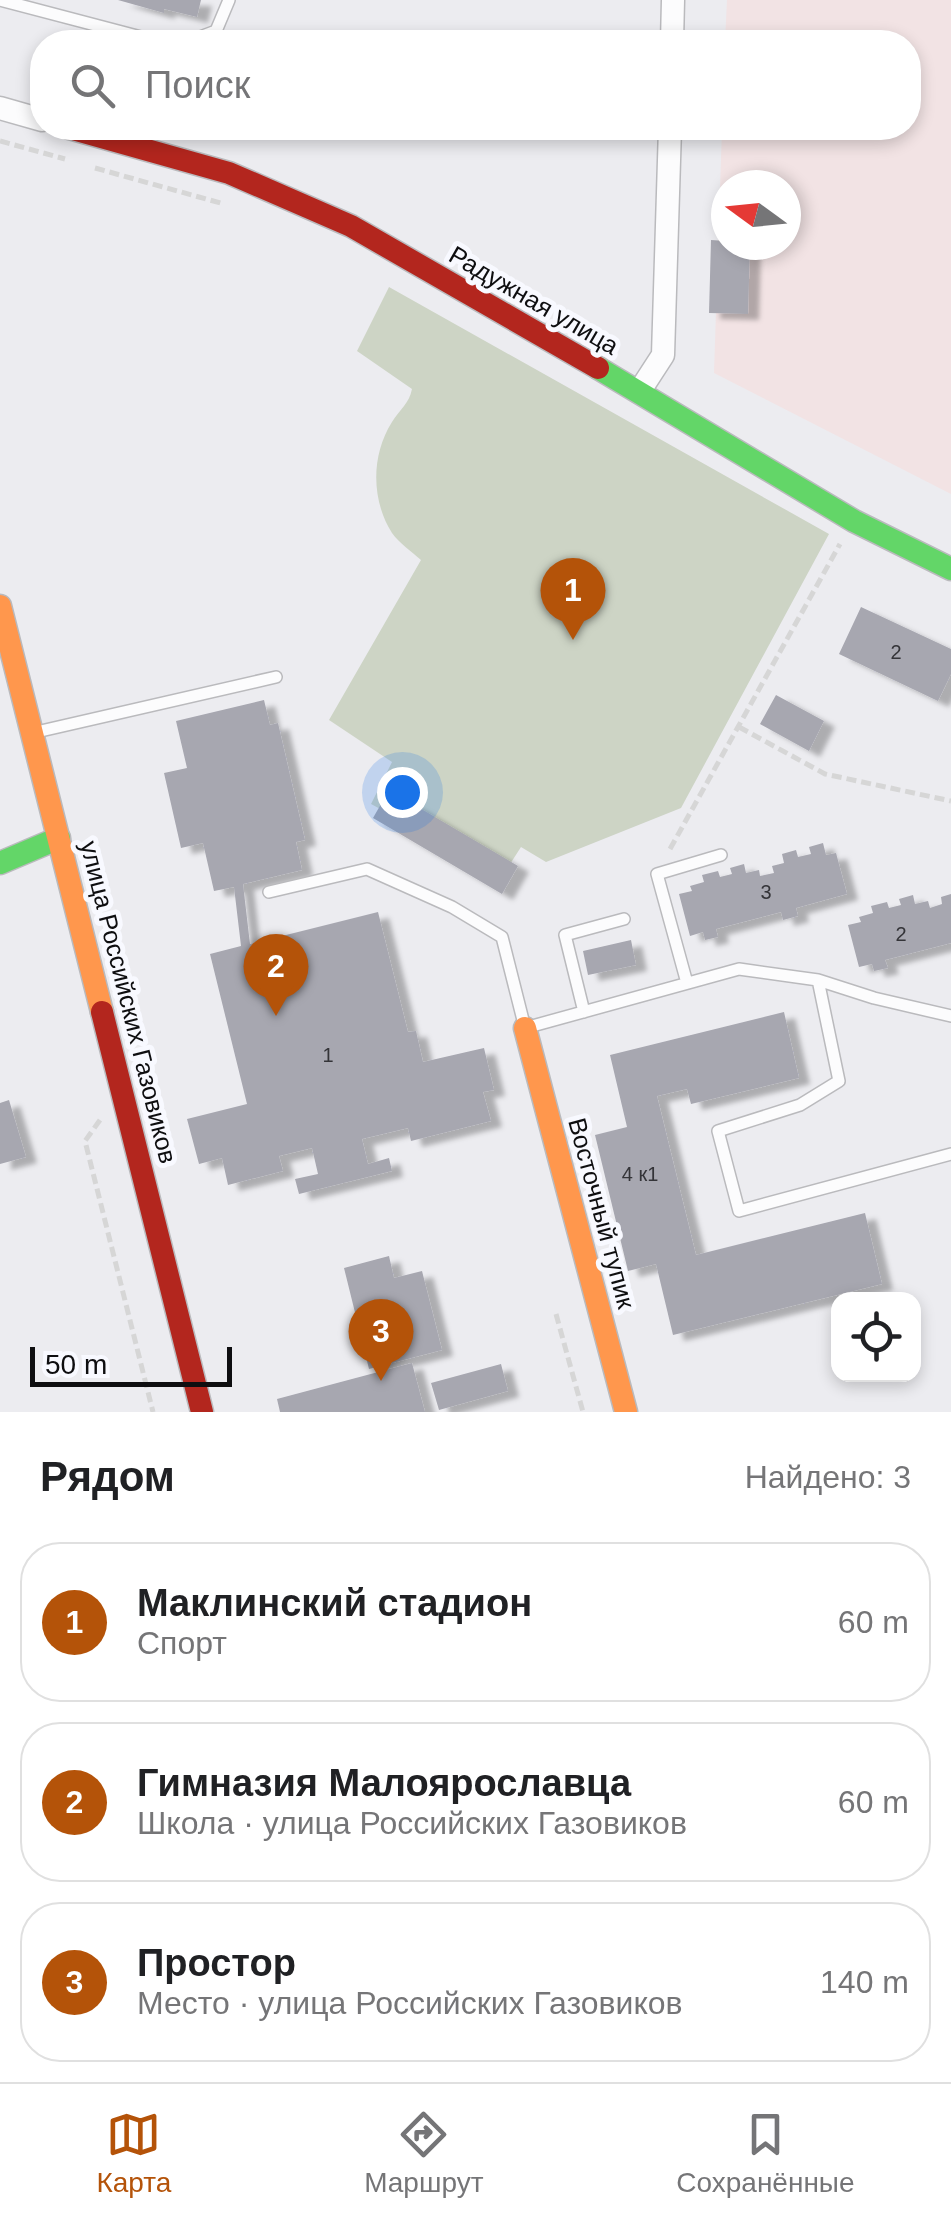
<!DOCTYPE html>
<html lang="ru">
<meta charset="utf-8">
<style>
:root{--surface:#fff;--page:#f2f2f2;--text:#202124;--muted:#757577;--line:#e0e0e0;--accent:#b45309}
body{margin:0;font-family:Helvetica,sans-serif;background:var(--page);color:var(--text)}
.controls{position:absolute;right:30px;bottom:30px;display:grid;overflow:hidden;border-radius:20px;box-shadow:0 5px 15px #0003}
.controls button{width:90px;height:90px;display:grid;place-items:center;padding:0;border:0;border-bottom:2px solid var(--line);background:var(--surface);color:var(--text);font:50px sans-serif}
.compass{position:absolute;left:711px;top:170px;width:90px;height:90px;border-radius:50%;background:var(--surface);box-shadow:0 5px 15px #0003;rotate:285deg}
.scale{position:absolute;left:30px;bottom:25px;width:202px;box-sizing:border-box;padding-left:10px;border:5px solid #0e0e10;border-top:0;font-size:28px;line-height:35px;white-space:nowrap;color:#0e0e10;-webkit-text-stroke:8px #f8f9ff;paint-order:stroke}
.you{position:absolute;left:402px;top:792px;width:35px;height:35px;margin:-25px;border:8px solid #fff;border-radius:50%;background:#1a73e8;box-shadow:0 0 0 15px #1a73e833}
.badge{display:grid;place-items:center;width:65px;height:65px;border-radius:50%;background:var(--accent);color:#fff;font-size:32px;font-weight:700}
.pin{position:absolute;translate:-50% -82px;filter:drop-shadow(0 2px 5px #0008)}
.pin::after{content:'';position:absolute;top:52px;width:35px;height:30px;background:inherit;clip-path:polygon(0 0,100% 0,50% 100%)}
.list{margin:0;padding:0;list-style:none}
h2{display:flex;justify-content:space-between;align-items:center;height:130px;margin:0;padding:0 40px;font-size:42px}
h2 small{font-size:32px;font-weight:400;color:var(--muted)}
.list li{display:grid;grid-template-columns:65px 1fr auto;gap:30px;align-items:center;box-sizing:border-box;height:160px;margin:0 20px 20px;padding:0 20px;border:2px solid var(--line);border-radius:40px}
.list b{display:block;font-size:38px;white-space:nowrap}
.list p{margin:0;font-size:32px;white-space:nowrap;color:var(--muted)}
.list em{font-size:32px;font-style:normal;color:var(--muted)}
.icon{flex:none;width:55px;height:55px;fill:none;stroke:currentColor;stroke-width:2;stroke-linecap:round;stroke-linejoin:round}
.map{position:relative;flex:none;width:951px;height:1412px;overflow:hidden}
.search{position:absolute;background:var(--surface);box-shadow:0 5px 15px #0003;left:30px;right:30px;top:30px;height:110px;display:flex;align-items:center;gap:25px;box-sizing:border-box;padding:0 35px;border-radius:40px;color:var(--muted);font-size:38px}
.sheet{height:670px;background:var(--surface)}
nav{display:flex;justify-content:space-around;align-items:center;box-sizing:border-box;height:140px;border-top:2px solid var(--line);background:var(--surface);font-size:28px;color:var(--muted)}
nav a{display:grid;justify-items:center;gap:5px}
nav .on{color:var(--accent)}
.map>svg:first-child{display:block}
</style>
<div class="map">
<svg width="951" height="1412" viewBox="0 0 951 1412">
<defs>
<filter id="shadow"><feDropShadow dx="11" dy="6" stdDeviation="2.5" flood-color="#0004"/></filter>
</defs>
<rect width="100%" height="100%" fill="#ececf0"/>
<path fill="#f2e3e4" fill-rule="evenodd" d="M727 0H951V494L714 373 722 128H908V42H725ZM726 185H786V245H726Z"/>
<path fill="#cdd4c5" d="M389 287 829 534 681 808 546 862 521 847 503 875 371 804 392 762 329 720 421 560C412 552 399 543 392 533 371 500 371 455 392 422 400 409 409 404 412 389L357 351Z"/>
<path fill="#a7a7b0" filter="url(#shadow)" d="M118 0H201L197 17 164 9V13Z
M711 240 726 241V245H750L748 314 709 313Z
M861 607 951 649V674L938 701 839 654Z
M776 695 824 721 809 751 760 724Z
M264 700 270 725 278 723 305 840 296 842 302 870 243 884 250 944 378 912 408 1032 416 1031 423 1062 484 1048 494 1090 483 1092 491 1121 411 1141 408 1128 362 1139 368 1164 389 1158 392 1171 299 1194 295 1179 318 1174 312 1148 279 1156 283 1171 228 1185 222 1158 199 1164 187 1119 247 1104 210 954 241 946 234 887 214 891 203 843 181 848 164 773 187 768 176 721Z
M389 790 518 866 502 894 373 818Z
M823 843 826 855 836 853 847 894 796 908 798 916 783 920 781 912 716 929 718 937 705 940 703 932 690 936 679 894 692 891 690 886 704 882 702 875 718 871 720 877 732 874 730 868 744 864 746 873 759 870 760 876 774 873 772 866 784 863 782 854 796 850 798 857 811 854 809 847Z
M951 894V943L885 960 888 968 874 971 872 964 859 967 848 925 861 922 859 917 873 913 871 906 887 902 889 908 901 905 899 899 913 895 915 904 928 901 930 908 942 904 941 897Z
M631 940 636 965 588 975 583 951Z
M784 1012 799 1078 691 1104 687 1089 657 1096 696 1255 865 1213 882 1284 673 1335 656 1264 628 1271 595 1135 627 1127 610 1055Z
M9 1100 26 1157 0 1164V1103Z
M389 1256 394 1278 422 1271 442 1350 369 1369 344 1268Z
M412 1363 425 1412H280L277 1399Z
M501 1364 508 1391 439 1410 431 1383Z"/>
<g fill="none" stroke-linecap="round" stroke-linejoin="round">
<g stroke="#bababd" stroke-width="14">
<path id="lane" d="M0 0 160 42
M187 42 216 31 229 0
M32 733 276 677
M269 892 367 869 452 907 502 937 525 1028 739 969 818 980 874 998 951 1016
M818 980 839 1081 800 1105 718 1131 739 1211 951 1154
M687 983 657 874 721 855
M584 1012 565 935 624 919"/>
</g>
<g stroke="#bababd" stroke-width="25">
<path id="street" d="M672 42 673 0
M0 108 42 120
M639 392 663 355 670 128"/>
</g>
<g stroke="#bababd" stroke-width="25">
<path id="fast" d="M598 368 854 521 951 569
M0 863 59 838"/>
</g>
<g stroke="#bababd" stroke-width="25">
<path id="slow" d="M0 606 102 1012
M525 1028 626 1412"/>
</g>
<g stroke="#bababd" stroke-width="25">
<path id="jam" d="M69 128 229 173 351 226 598 368
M102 1012 202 1412"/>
</g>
<path stroke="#d6d6d6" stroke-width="5" stroke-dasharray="10 5" stroke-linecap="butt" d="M0 141 65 159
M95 168 224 204
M739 727 825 774 951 801
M670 849 840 544
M100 1120 85 1141 153 1412
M556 1314 583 1412"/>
<use href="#lane" stroke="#fcfcfd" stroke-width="11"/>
<use href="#street" stroke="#fcfcfd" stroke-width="22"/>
<use href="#fast" stroke="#63d668" stroke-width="22"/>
<use href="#slow" stroke="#ff974d" stroke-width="22"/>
<use href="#jam" stroke="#b3261e" stroke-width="22"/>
</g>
<g text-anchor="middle" stroke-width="10" stroke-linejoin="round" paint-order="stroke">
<g font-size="20" fill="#343438">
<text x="896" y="659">2</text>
<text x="766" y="899">3</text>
<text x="901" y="941">2</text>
<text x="328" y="1062">1</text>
<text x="640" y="1181">4 к1</text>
</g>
<g font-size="25" fill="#0e0e10" stroke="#f8f9ff">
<text transform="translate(534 300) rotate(30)" y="9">Радужная улица</text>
<text transform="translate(129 1002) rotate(76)" y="9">улица Российских Газовиков</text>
<text transform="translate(602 1213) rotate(75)" y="9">Восточный тупик</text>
</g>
</g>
</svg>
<div class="controls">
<button><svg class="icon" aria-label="locate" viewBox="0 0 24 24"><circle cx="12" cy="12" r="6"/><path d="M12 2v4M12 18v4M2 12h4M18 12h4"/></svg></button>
</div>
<svg class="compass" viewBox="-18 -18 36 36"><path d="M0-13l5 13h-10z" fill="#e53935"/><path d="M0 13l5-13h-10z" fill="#757577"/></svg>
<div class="scale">50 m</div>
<div class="you"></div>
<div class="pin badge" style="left:573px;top:640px">1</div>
<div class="pin badge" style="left:276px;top:1016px">2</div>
<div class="pin badge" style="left:381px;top:1381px">3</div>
<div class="search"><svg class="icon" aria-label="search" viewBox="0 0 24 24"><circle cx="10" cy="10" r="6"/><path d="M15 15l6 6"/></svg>Поиск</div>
</div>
<section class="sheet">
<h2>Рядом<small>Найдено: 3</small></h2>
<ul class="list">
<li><span class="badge">1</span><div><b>Маклинский стадион</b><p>Спорт</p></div><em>60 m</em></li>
<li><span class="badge">2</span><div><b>Гимназия Малоярославца</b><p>Школа · улица Российских Газовиков</p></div><em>60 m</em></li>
<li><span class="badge">3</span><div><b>Простор</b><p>Место · улица Российских Газовиков</p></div><em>140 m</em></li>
</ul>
</section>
<nav>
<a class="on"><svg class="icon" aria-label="map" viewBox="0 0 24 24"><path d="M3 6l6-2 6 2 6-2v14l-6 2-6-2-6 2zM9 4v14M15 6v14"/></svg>Карта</a>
<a><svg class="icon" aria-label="directions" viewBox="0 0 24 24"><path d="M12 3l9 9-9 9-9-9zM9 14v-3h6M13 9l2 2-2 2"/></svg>Маршрут</a>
<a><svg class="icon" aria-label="saved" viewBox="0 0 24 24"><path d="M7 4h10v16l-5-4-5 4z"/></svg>Сохранённые</a>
</nav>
